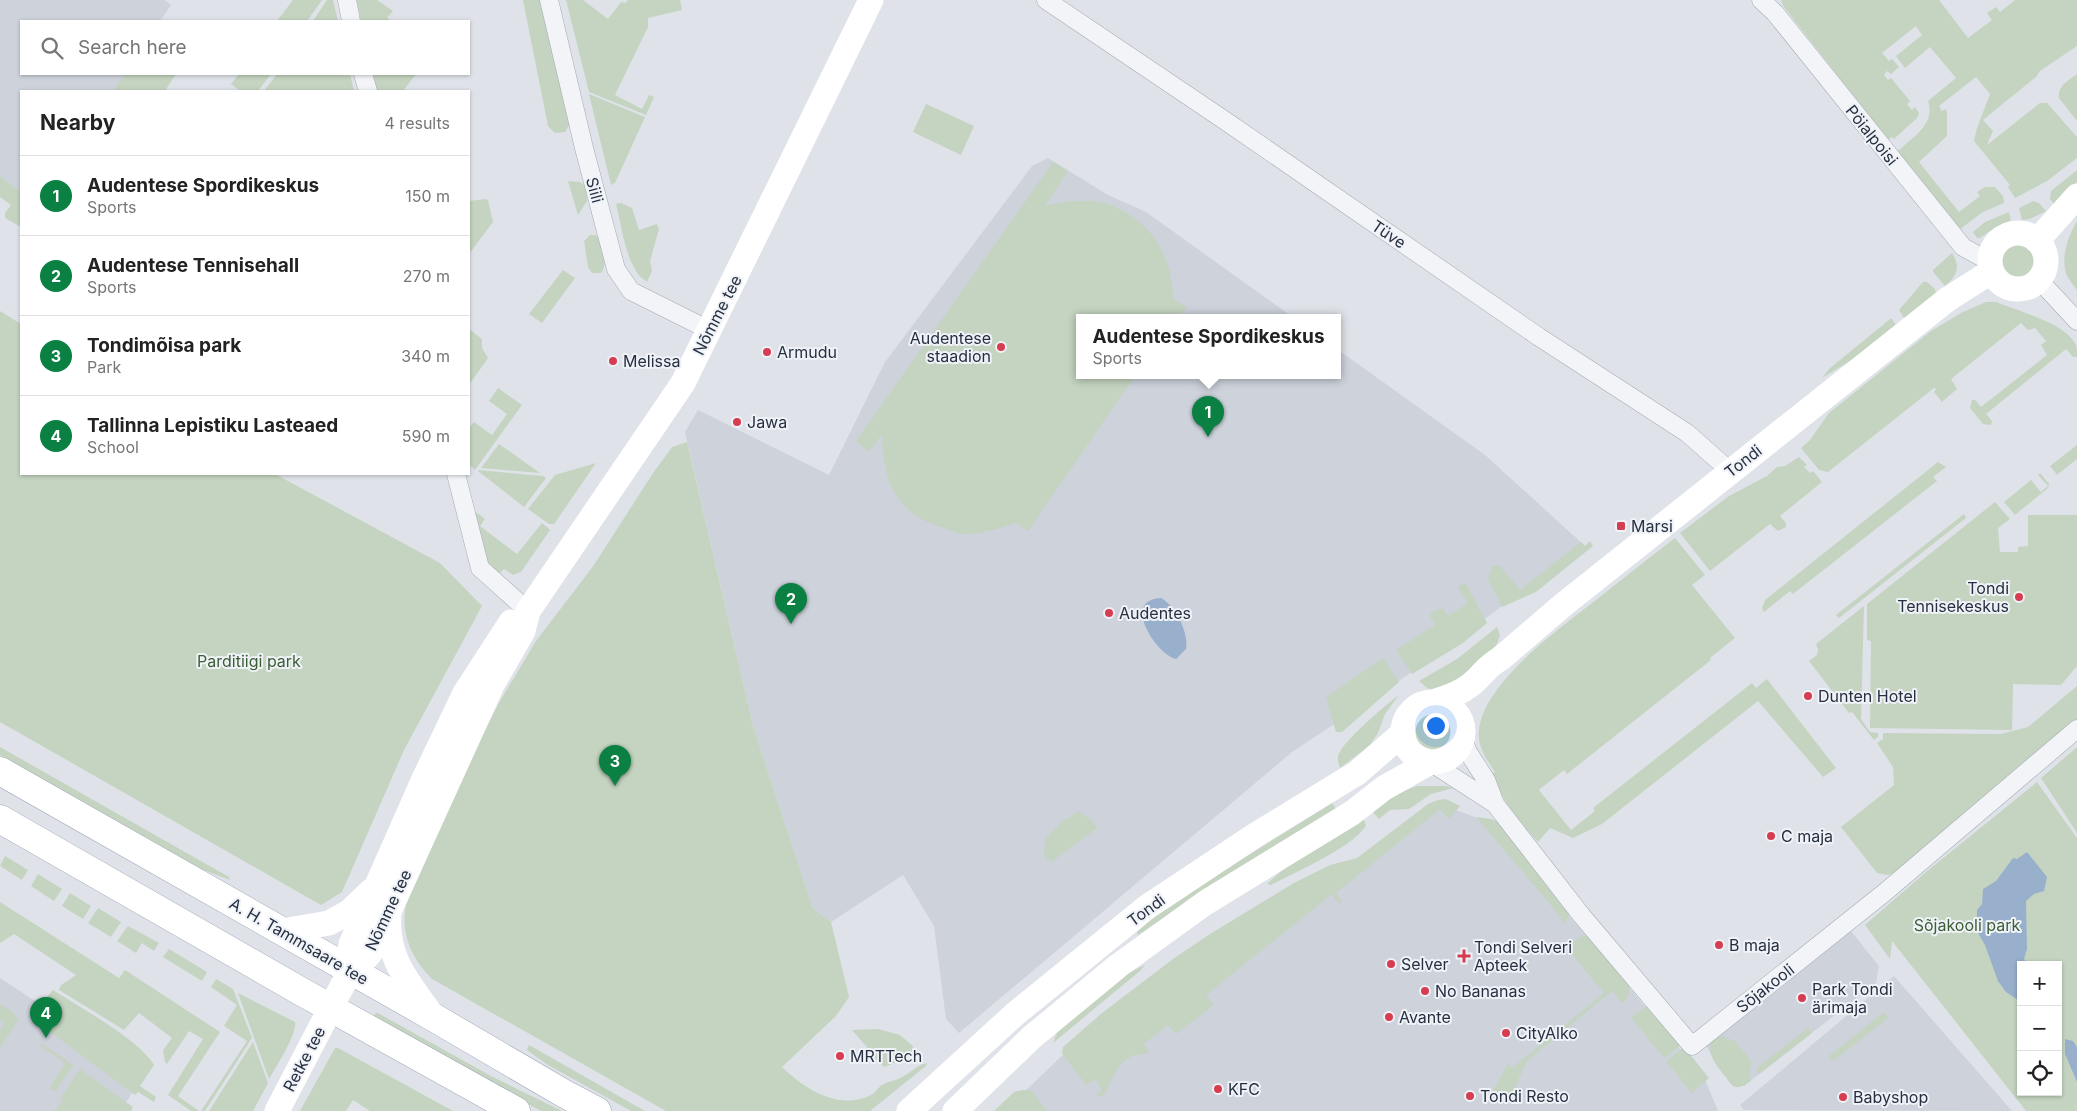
<!DOCTYPE html>
<meta charset="utf-8">
<style>
:root{--surface:#fff;--page:#f6f6f6;--text:#222;--muted:#767676;--line:#e0e0e0;--accent:#0b8043}
body{margin:0;font-family:Inter,sans-serif;background:var(--page);color:var(--text)}
.controls{position:absolute;right:15px;bottom:15px;display:grid;overflow:hidden;border-radius:0px;box-shadow:0 1px 4px #0004}
.controls button{width:45px;height:45px;display:grid;place-items:center;padding:0;border:0;border-bottom:1px solid var(--line);background:var(--surface);color:var(--text);font:25px sans-serif}
.you{position:absolute;left:1435px;top:725px;width:18px;height:18px;margin:-12px;border:4px solid #fff;border-radius:50%;background:#1a73e8;box-shadow:0 0 0 8px #1a73e833}
.badge{display:grid;place-items:center;width:32px;height:32px;border-radius:50%;background:var(--accent);color:#fff;font-size:16px;font-weight:700}
.pin{position:absolute;translate:-50% -41px;filter:drop-shadow(0 1px 2px #0008)}
.pin::after{content:'';position:absolute;top:26px;width:18px;height:15px;background:inherit;clip-path:polygon(0 0,100% 0,50% 100%)}
.popup{position:absolute;left:1076px;top:314px;width:265px;height:65px;box-sizing:border-box;display:grid;place-content:center;border-radius:0px;background:var(--surface);filter:drop-shadow(0 1px 4px #0005);font-size:16px;white-space:nowrap;color:var(--muted)}
.popup b{font-size:19px;color:var(--text)}
.popup::after{content:'';position:absolute;left:50%;top:100%;margin-left:-10px;border:10px solid transparent;border-top-color:var(--surface)}
.list{margin:0;padding:0;list-style:none}
h2{display:flex;justify-content:space-between;align-items:center;height:65px;margin:0;padding:0 20px;font-size:21px}
h2 small{font-size:16px;font-weight:400;color:var(--muted)}
.list li{display:grid;grid-template-columns:32px 1fr auto;gap:15px;align-items:center;box-sizing:border-box;height:80px;padding:0 20px;border-top:1px solid var(--line)}
.list b{display:block;font-size:19px;white-space:nowrap}
.list p{margin:0;font-size:16px;white-space:nowrap;color:var(--muted)}
.list em{font-size:16px;font-style:normal;color:var(--muted)}
.icon{flex:none;width:28px;height:28px;fill:none;stroke:currentColor;stroke-width:2;stroke-linecap:round;stroke-linejoin:round}
.map{position:relative;flex:none;width:2077px;height:1111px;overflow:hidden}
.search{position:absolute;background:var(--surface);box-shadow:0 1px 4px #0004;left:20px;top:20px;width:450px;height:55px;display:flex;align-items:center;gap:12px;box-sizing:border-box;padding:0 18px;border-radius:0px;color:var(--muted);font-size:19px}
.panel{position:absolute;background:var(--surface);box-shadow:0 1px 4px #0004;left:20px;top:90px;width:450px;height:385px;border-radius:0px}
.map>svg:first-child{display:block}
</style>
<div class="map">
<svg width="2077" height="1111" viewBox="0 0 2077 1111">
<rect width="100%" height="100%" fill="#dfe3e9"/>
<path fill="#cdd2db" d="M0 0H165L171 5 160 21H21V74H125L113 91H21V192L0 176Z
M1048 158 1108 195 1146 212 1294 318H1079V376H1337V349L1485 455 1585 546 1399 681 1292 752 959 1033 946 1019 934 926 903 875 831 922 813 909 753 726 685 432 698 410 829 475 885 362 1032 166Z
M1440 804 1491 823 1704 1077 1718 1111H1026L1019 1097 1068 1050Z
M1850 930 1879 966 1876 983 1744 1086 1723 1074 1705 1044Z
M1894 976 2012 1111 1744 1110 1740 1105Z
M0 978 144 1073 121 1111H0Z"/>
<path fill="#c4d4c0" fill-rule="evenodd" d="M293 0H322L307 21H277Z
M327 0H333L338 21H313Z
M357 0H377L393 11 387 18 392 21H361Z
M523 0H540L570 118V124L565 132 555 133 548 126Z
M566 0H583L608 19 621 2 625 3 628 0H680L682 10 648 18V27L615 95 642 109 649 95 654 97 646 115 589 92Z
M1781 0H1939L1968 38 1992 20 1987 13 1996 7 2000 12 2015 0H2077V46L2040 71 2036 77 1983 120 1993 131 1987 145 2040 103H2047L2077 137V158L2047 181 2015 198 2008 187 2010 185 1974 141 1977 128 1990 94 1976 77 1939 106 1942 111 1945 109 1947 112V136L1919 162 1959 212 1980 196 1977 192 1985 187H1995L2003 196 2004 203 1983 212 1956 232 1897 152C1912 137 1936 125 1928 101L1956 78 1930 47 1905 68 1896 56 1922 35 1916 26 1882 53 1889 61 1892 59 1899 67 1891 74 1887 71 1884 75 1888 80 1891 78 1910 101 1907 104 1912 110 1915 107 1919 113 1917 118 1894 139 1892 137 1888 140 1784 7Z
M125 74H176L165 91H113Z
M239 74H271L258 91H240L231 84Z
M277 74H350L354 91H264Z
M373 74H416L403 91H377Z
M2077 74V121L2059 98C2057 86 2068 81 2077 74Z
M589 94 645 117 615 183 611 185Z
M926 104 974 126 961 155 913 132Z
M1053 162 1068 171 1045 206C1065 201 1085 199 1105 203 1111 204 1117 208 1123 211 1157 229 1172 261 1173 299L1187 307 1177 318H1079V376H1135L1028 531 1016 523C1000 528 981 535 963 534 956 533 948 529 941 527 895 513 883 479 882 434L869 452 856 441Z
M2077 170V182L2054 204 2050 199 2051 191Z
M0 176 21 192V227L5 218V213L11 205 0 197Z
M568 181 580 182 586 187 587 201 578 215Z
M486 199 488 200 493 222 469 254V201Z
M2033 201 2039 203 2046 211 2030 219 2022 220 2019 208Z
M621 203 632 208 639 230 657 224 659 229 650 261 652 271 647 282C626 270 622 226 616 204Z
M2009 212 2011 221 1994 228 1980 238H1977L1973 232 1985 222Z
M2077 221V290C2074 286 2070 281 2067 276 2060 258 2068 236 2077 221Z
M590 235H596C602 243 609 265 601 273H592L588 267 584 241Z
M2002 261a17 17 0 1 1 34 0a17 17 0 1 1-34 0Z
M1952 253C1961 267 1957 276 1945 286L1933 272V270Z
M563 270 575 278 542 323 529 314Z
M1923 282H1927L1935 289 1936 294 1906 318H1904L1899 310Z
M1986 302H1996C2018 311 2066 323 2076 345 2077 348 2077 353 2077 357H2073L2066 349 1986 414 1992 421 1991 425 1983 424 1970 408 1972 400H1975L1981 407 2047 355 2041 345 2046 341 2035 328 2028 330 2021 323 1951 379 1957 389 1942 402 1934 392 1936 389 1934 388 1828 472 1819 470 1801 448 1810 440 1829 413 1931 331 1961 313Z
M0 311 21 324V474H275L440 563 482 606 404 750 342 892 321 905 0 722Z
M1890 319H1892L1896 325 1853 359 1822 378 1829 369Z
M469 329 482 339V348L488 358 469 385Z
M498 388 522 405 475 470 469 464V428L474 422 492 435 507 414 489 401Z
M687 442 753 726 813 909 831 922 849 997 836 1016 782 1067C805 1089 838 1111 871 1095 876 1093 878 1087 882 1085 888 1081 895 1081 900 1078 910 1074 916 1065 927 1063L926 1066 870 1111H666L432 979C412 959 400 934 406 905L472 755 500 701 536 641 594 565 653 473 672 447Z
M499 444 540 473 481 468Z
M2077 445V459L2057 475 2050 466Z
M1799 457 1807 465 1804 467 1810 473 1813 471 1822 482 1780 516 1786 523V527L1778 531 1770 524 1710 571 1680 533 1729 496 1767 476 1777 467 1785 466Z
M1938 462 1946 467 1933 477 1937 481 1793 594 1790 591 1764 612 1762 608 1765 600Z
M596 463 554 524H549L528 509 555 475Z
M479 470 543 476 546 478 524 507 478 471Z
M2040 473 2049 484 2048 488 2015 515 2004 502 2031 480 2041 492 2048 486 2038 475Z
M1995 502 2010 519 1998 528 2000 552H2018V547L2028 546V515H2077V666L2061 685 2013 684 2012 730 1870 728 1871 641 1867 640V604Z
M474 513H477L485 519 480 526 517 554 542 523 550 530 521 572 513 575 504 569 499 574 488 563Z
M1964 514 1966 518 1839 618 1836 615Z
M1675 538 1705 575 1692 585 1735 638 1710 658 1711 660 1567 774 1564 770 1539 790 1571 830 1595 811 1593 808 1752 683 1756 688 1767 679 1836 768 1823 777 1758 701 1602 824 1573 838 1550 828 1538 842 1514 815 1490 776 1495 772C1486 759 1477 746 1479 730 1484 682 1560 628 1596 600 1622 579 1648 559 1675 538Z
M1590 541 1593 546 1536 592 1502 607 1488 579 1492 567 1496 565 1500 566 1520 590 1581 542 1585 546Z
M1466 584 1487 623 1463 643 1412 674 1396 650 1435 625 1430 616 1431 613 1442 608 1448 616 1468 603 1458 587 1460 585Z
M1864 606 1861 719 1870 732 1878 733V737L1874 740 1852 712 1849 713 1809 661 1817 655 1818 649 1816 644Z
M1497 627 1500 635 1497 644 1467 676 1435 690 1427 688 1419 681 1457 659Z
M1383 658 1399 682 1342 732H1336L1326 697Z
M2077 686V721L1894 873 1888 875 1877 873 1841 827 1894 785 1893 767 1877 743 1883 739V733L2001 734 2028 727Z
M1399 695 1385 714 1378 733 1370 745 1340 768C1339 764 1337 761 1338 757 1340 743 1387 704 1399 695Z
M1415 731a18 18 0 1 1 36 0a18 18 0 1 1-36 0Z
M0 747 229 877 230 880 198 868 0 755Z
M2077 747V833L2041 778Z
M2037 782 2077 838V1111H2026L1892 941 1890 959 1865 925 1926 872ZM2021 965H2058V1092H2021Z
M1418 786H1446L1453 788 1431 794 1409 809 1390 810 1379 819 1372 811C1386 800 1400 791 1418 786Z
M1446 799 1460 806 1450 818H1448L1440 809 1336 893 1342 902 1338 903 1332 894 1206 995 1214 1005 1176 1034 1168 1025 1144 1044 1149 1052C1143 1055 1135 1054 1130 1057 1115 1066 1111 1083 1103 1097L1096 1095 1102 1090 1095 1079 1086 1085 1062 1053 1063 1047 1102 1013 1173 959 1210 934 1294 883 1330 865 1357 858 1428 804 1438 800Z
M1332 803 1336 809 1205 890 1138 935 1137 932 1162 909Z
M1079 811 1093 822 1097 828 1051 862 1044 856 1046 838 1062 822Z
M1476 817 1491 819 1499 822 1569 909V915L1563 925 1561 917Z
M1363 818 1366 825C1357 845 1292 874 1271 885L1267 884 1287 866Z
M5 856 28 870 22 880 0 866Z
M38 874 62 889 54 901 31 886Z
M70 893 91 906 83 919 62 906Z
M0 902 119 978 125 970 220 1032 178 1096 199 1111H191L168 1095 203 1039 189 1031 167 1064 165 1062 163 1050 172 1038 139 1013 124 1030 59 990 61 985 76 975 14 934 0 943Z
M98 908 121 922 111 937 88 923Z
M128 926 159 943 154 951 142 943 136 953 117 941Z
M1582 936H1589C1604 951 1646 982 1622 1003L1612 991 1527 1061 1507 1104 1489 1097 1508 1064 1512 1068 1604 993 1566 947Z
M169 949 207 972 202 981 163 957Z
M1145 965 1140 971 1053 1043 1059 1027 1126 974Z
M216 979 233 989 252 1038 205 1111H201L247 1041 224 1026 237 1005 211 987Z
M53 990C79 1007 140 1040 154 1065L140 1086 156 1097 154 1102 138 1092 135 1095 49 1031 52 1024 44 1017 46 1013 37 1008Z
M238 993 295 1022C297 1035 276 1067 269 1079Z
M0 1004 14 1013 18 1020 0 1048V1030L5 1023 0 1020Z
M1649 1005 1682 1044 1664 1058 1631 1017Z
M376 1012 491 1076 562 1111H541L373 1018Z
M1884 1012 1888 1018 1833 1061 1829 1056Z
M1808 1028 1812 1033 1759 1074 1757 1071 1758 1067Z
M878 1029 900 1035 913 1046 912 1053 905 1059 884 1067 871 1054 872 1053 852 1030Z
M1718 1035 1735 1041 1751 1061 1749 1077 1751 1081C1746 1084 1742 1088 1736 1087 1731 1086 1728 1080 1725 1076 1715 1064 1701 1047 1718 1035Z
M253 1042 268 1083 253 1111H209Z
M41 1043 73 1065 55 1092 50 1088 65 1063 40 1046Z
M529 1045 645 1111H631L548 1065 527 1050Z
M1684 1047 1709 1078 1692 1093 1666 1061Z
M335 1048H338L453 1111H370L353 1100 346 1111H300Z
M80 1069 133 1107 131 1111H52L56 1109 63 1099 61 1097Z
M1022 1090 1032 1091 1047 1111H994L1014 1092Z"/>
<path fill="#98b0cb" d="M1161 598C1176 606 1189 633 1186 649L1176 659C1157 655 1120 600 1161 598Z
M2027 852 2047 877 2044 891 2034 894 2026 901 2027 949 2024 959 2027 965H2021V1002L2006 992 1998 981 1985 945 1977 931V910L1982 904 1983 889 1996 881 2013 858 2017 859Z
M2065 1039 2073 1041 2077 1047V1082L2065 1054Z"/>
<g fill="none" stroke-linecap="round" stroke-linejoin="round">
<g stroke="#a4aab3" stroke-width="19">
<path id="street" d="M347 0 351 21
M549 0 584 148 616 269 631 291 709 330
M1046 0 1227 122 1539 337 1687 433 1730 471
M1761 0 1775 13 1963 247 1990 262
M363 74 368 91
M2039 280 2077 321
M456 474 480 568 528 611
M1463 739 1468 752 1486 780 1495 804 1582 916 1692 1046 1884 893 2077 729
M1430 762 1495 804"/>
</g>
<g stroke="#9ea7b6" stroke-width="29">
<path id="primary" d="M0 771 433 1017 563 1093 597 1111
M0 819 302 992 516 1111"/>
</g>
<use href="#street" stroke="#f2f4f7" stroke-width="18"/>
<path stroke="#fff" stroke-width="25" d="M1990 261a28 28 0 1 1 56 0a28 28 0 1 1-56 0Z
M2037 241 2077 196
M1436 701C1448 697 1459 694 1469 686 1482 677 1485 667 1500 659L1563 605 1948 299 1992 271
M1403 732a30 30 0 1 1 60 0a30 30 0 1 1-60 0Z
M389 912C385 958 408 981 433 1017
M282 931 329 923 349 912 371 891
M350 971 361 964 370 953 492 685 523 631 528 611 683 383 871 0
M350 971 349 957 351 944 423 781 465 693 511 622
M277 1111 350 971
M909 1111 1015 1014 1147 907 1254 836 1357 773 1403 733
M955 1111 1032 1037 1118 966 1205 903 1352 813 1384 788 1430 762"/>
<use href="#primary" stroke="#fff" stroke-width="28"/>
</g>
<g fill="#d63d51" stroke="#eff2f7" stroke-width="2">
<circle cx="1001" cy="347" r="5"/>
<circle cx="767" cy="352" r="5"/>
<circle cx="613" cy="361" r="5"/>
<circle cx="737" cy="422" r="5"/>
<rect x="1616" y="521" width="10" height="10" rx="2.5"/>
<circle cx="2019" cy="597" r="5"/>
<circle cx="1109" cy="613" r="5"/>
<circle cx="1808" cy="696" r="5"/>
<circle cx="1771" cy="836" r="5"/>
<circle cx="1719" cy="945" r="5"/>
<path d="M1461.5 948.5h5v5h5v5h-5v5h-5v-5h-5v-5h5z"/>
<circle cx="1391" cy="964" r="5"/>
<circle cx="1425" cy="991" r="5"/>
<circle cx="1802" cy="998" r="5"/>
<circle cx="1389" cy="1017" r="5"/>
<circle cx="1506" cy="1033" r="5"/>
<circle cx="840" cy="1056" r="5"/>
<circle cx="1218" cy="1089" r="5"/>
<circle cx="1470" cy="1096" r="5"/>
<circle cx="1843" cy="1097" r="5"/>
</g>
<g text-anchor="middle" stroke-width="4" stroke-linejoin="round" paint-order="stroke">
<g font-size="16" fill="#273041" stroke="#eff2f7">
<text transform="translate(1872 135) rotate(51)" y="6">Pöialpoisi</text>
<text transform="translate(595 190) rotate(75)" y="6">Siili</text>
<text transform="translate(1389 234) rotate(34)" y="6">Tüve</text>
<text transform="translate(717 315) rotate(-63)" y="6">Nõmme tee</text>
<text transform="translate(1743 461) rotate(-38)" y="6">Tondi</text>
<text transform="translate(388 910) rotate(-65)" y="6">Nõmme tee</text>
<text transform="translate(1146 910) rotate(-36)" y="6">Tondi</text>
<text transform="translate(299 941) rotate(30)" y="6">A. H. Tammsaare tee</text>
<text transform="translate(1765 988) rotate(-38)" y="6">Sõjakooli</text>
<text transform="translate(304 1059) rotate(-62)" y="6">Retke tee</text>
</g>
<g font-size="16" fill="#273041" stroke="#eff2f7" text-anchor="start">
<text x="991" y="344" text-anchor="end">Audentese<tspan x="991" dy="18">staadion</tspan></text>
<text x="777" y="358">Armudu</text>
<text x="623" y="367">Melissa</text>
<text x="747" y="428">Jawa</text>
<text x="1631" y="532">Marsi</text>
<text x="2009" y="594" text-anchor="end">Tondi<tspan x="2009" dy="18">Tennisekeskus</tspan></text>
<text x="1119" y="619">Audentes</text>
<text x="1818" y="702">Dunten Hotel</text>
<text x="1781" y="842">C maja</text>
<text x="1729" y="951">B maja</text>
<text x="1474" y="953">Tondi Selveri<tspan x="1474" dy="18">Apteek</tspan></text>
<text x="1401" y="970">Selver</text>
<text x="1812" y="995">Park Tondi<tspan x="1812" dy="18">ärimaja</tspan></text>
<text x="1435" y="997">No Bananas</text>
<text x="1399" y="1023">Avante</text>
<text x="1516" y="1039">CityAlko</text>
<text x="850" y="1062">MRTTech</text>
<text x="1228" y="1095">KFC</text>
<text x="1480" y="1102">Tondi Resto</text>
<text x="1853" y="1103">Babyshop</text>
</g>
<g font-size="16" fill="#3b5e34" stroke="#eff2f7">
<text x="249" y="667">Parditiigi park</text>
<text x="1967" y="931">Sõjakooli park</text>
</g>
</g>
</svg>
<div class="controls">
<button>+</button>
<button>−</button>
<button><svg class="icon" aria-label="locate" viewBox="0 0 24 24"><circle cx="12" cy="12" r="6"/><path d="M12 2v4M12 18v4M2 12h4M18 12h4"/></svg></button>
</div>
<div class="you"></div>
<div class="pin badge" style="left:1208px;top:437px">1</div>
<div class="popup"><b>Audentese Spordikeskus</b>Sports</div>
<div class="pin badge" style="left:791px;top:624px">2</div>
<div class="pin badge" style="left:615px;top:786px">3</div>
<div class="pin badge" style="left:46px;top:1038px">4</div>
<div class="search"><svg class="icon" aria-label="search" viewBox="0 0 24 24"><circle cx="10" cy="10" r="6"/><path d="M15 15l6 6"/></svg>Search here</div>
<section class="panel">
<h2>Nearby<small>4 results</small></h2>
<ul class="list">
<li><span class="badge">1</span><div><b>Audentese Spordikeskus</b><p>Sports</p></div><em>150 m</em></li>
<li><span class="badge">2</span><div><b>Audentese Tennisehall</b><p>Sports</p></div><em>270 m</em></li>
<li><span class="badge">3</span><div><b>Tondimõisa park</b><p>Park</p></div><em>340 m</em></li>
<li><span class="badge">4</span><div><b>Tallinna Lepistiku Lasteaed</b><p>School</p></div><em>590 m</em></li>
</ul>
</section>
</div>
